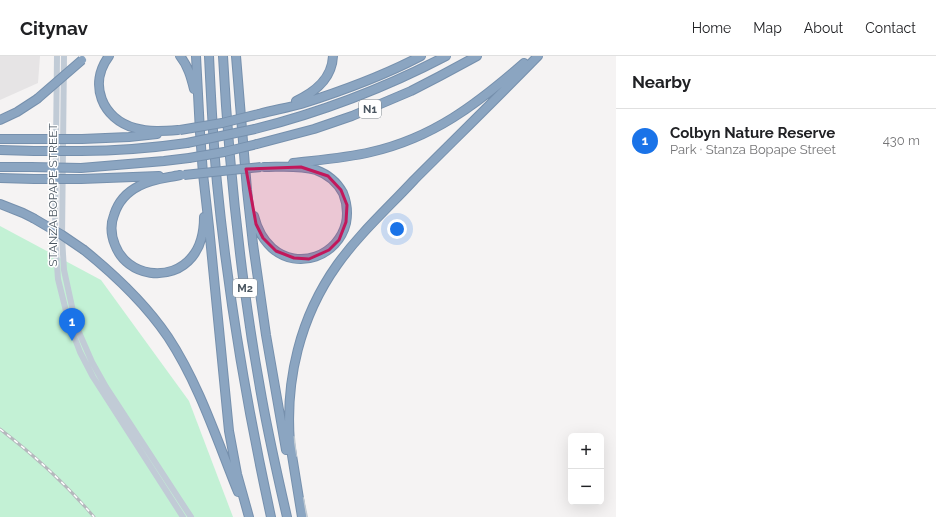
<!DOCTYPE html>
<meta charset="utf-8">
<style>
:root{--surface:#fff;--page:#f2f2f2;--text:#202124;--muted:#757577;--line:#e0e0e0;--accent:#1a73e8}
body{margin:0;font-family:Raleway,sans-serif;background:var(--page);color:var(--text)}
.controls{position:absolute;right:12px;bottom:12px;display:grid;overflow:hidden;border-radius:6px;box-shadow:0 4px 16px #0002}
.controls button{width:36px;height:36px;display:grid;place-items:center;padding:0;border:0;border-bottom:1px solid var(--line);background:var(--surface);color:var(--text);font:20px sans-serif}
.you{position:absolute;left:397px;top:173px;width:14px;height:14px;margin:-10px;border:3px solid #fff;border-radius:50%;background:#1a73e8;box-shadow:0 0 0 6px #1a73e833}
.badge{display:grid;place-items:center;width:26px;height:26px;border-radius:50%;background:var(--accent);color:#fff;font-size:13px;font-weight:700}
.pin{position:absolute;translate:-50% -33px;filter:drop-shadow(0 1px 2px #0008)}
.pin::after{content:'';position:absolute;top:21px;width:14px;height:12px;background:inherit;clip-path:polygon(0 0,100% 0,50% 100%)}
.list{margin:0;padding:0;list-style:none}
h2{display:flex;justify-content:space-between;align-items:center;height:52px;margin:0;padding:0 16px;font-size:17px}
h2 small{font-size:13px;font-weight:400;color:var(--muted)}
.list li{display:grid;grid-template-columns:26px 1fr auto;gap:12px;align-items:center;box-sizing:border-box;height:64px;padding:0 16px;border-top:1px solid var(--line)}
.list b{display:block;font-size:15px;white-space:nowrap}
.list p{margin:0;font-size:13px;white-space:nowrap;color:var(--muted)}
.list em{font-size:13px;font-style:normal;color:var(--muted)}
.map{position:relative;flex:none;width:616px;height:461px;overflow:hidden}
header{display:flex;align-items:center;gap:24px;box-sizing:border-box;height:56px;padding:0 20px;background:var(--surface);border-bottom:1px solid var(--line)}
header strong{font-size:19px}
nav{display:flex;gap:22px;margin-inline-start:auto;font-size:14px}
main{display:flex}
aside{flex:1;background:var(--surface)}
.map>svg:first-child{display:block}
</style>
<header>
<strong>Citynav</strong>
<nav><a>Home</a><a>Map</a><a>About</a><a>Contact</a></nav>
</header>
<main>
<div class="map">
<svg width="616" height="461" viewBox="0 0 616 461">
<rect width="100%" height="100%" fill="#f5f3f3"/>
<path fill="#e6e4e5" d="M0 0H40L38 27 0 44Z"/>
<path fill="#c3f1d5" d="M0 170 101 224 189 345 233 461H0Z"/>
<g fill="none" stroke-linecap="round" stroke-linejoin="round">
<g stroke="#7690ad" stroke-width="10">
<path id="highway" d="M109 0C88 28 102 63 135 72 149 76 164 75 178 74
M180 0C188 10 191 21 194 33
M196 0 200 76 203 118 209 171 229 375 237 418 249 461
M209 0C211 42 213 85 217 127 228 239 247 351 271 461
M223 0C227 77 234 153 244 229 249 267 255 305 262 343 269 382 278 422 287 461
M236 0 247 134 253 188 266 279 286 394
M296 45C315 36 332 23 333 0
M259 58C273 54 287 52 301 48 342 35 383 20 421 0
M0 64 17 56 37 43
M255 73C322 56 385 32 446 0
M0 83H31
M82 83 129 81 157 78
M257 88 314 73 352 60 411 35 440 20 477 0
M0 94 34 95
M81 95C117 95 152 92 187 87
M293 107C319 104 346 102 371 96 433 82 477 48 524 7
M0 111H31
M81 112 164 105 189 102
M180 119C166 122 151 123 139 130 127 136 118 146 114 159 110 169 111 179 115 189 127 221 171 227 192 201 202 189 204 175 204 161
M0 122 34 123
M81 123 159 120
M0 148 23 157 33 162
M254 160C257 172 262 183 272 192 298 215 338 200 346 167 348 157 347 147 343 137 337 126 327 118 316 114 299 109 281 111 264 111
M84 194C115 219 145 247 168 281 199 328 217 384 238 436
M302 461 290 387C285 324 300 261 337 209 359 178 388 152 414 124 455 83 497 42 538 0"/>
</g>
<path stroke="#c1cad2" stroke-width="2" d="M294 381 296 400
M303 442 307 461"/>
<path stroke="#c1cbd6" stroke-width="6" d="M57 0 55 181 58 223 69 267 80 296 93 321 183 461
M64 0 62 182 64 214 74 260 78 274 92 306 106 331 191 461"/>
<use href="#highway" stroke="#8ba5c1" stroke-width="8"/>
<g stroke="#b5b8bd" stroke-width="3">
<path id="rail" d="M0 373C34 399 66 428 94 461"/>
</g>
<use href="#rail" stroke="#fff" stroke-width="1.5" stroke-dasharray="4.5" stroke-linecap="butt"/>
<g stroke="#7690ad" stroke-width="10" stroke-linecap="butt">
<path id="highway-bridge" d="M37 43 82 4
M180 74 222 67 259 58
M31 83H82
M187 87 255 73
M34 95H81
M189 102 224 96 257 88
M31 111 81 112
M184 119 261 111
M34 123H81
M33 162 62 179 84 194"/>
</g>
<use href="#highway-bridge" stroke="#8ba5c1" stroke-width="8"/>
</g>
<path fill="#c2185b" fill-opacity="0.2" stroke="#c2185b" stroke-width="3" stroke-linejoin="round" d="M301 111 328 120 341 134 347 149 346 166 339 184 329 194 309 203 294 202 276 195 263 182 256 168 246 113Z"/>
<g text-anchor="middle" stroke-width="3" stroke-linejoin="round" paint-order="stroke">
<g fill="#fff" stroke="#808990" stroke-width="1">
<rect x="359" y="44" width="22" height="18" rx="3"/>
<rect x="233" y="223" width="24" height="18" rx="3"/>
</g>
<g font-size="11" font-weight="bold" fill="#4a5661">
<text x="370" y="57">N1</text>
<text x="245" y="236">M2</text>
</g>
<g font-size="12" fill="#4a5661" stroke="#fff">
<text transform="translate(53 139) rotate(-90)" y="4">STANZA BOPAPE STREET</text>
</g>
</g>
</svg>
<div class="controls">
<button>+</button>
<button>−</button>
</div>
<div class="you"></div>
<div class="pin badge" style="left:72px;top:285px">1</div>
</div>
<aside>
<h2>Nearby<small></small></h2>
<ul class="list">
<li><span class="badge">1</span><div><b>Colbyn Nature Reserve</b><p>Park · Stanza Bopape Street</p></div><em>430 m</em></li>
</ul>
</aside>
</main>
